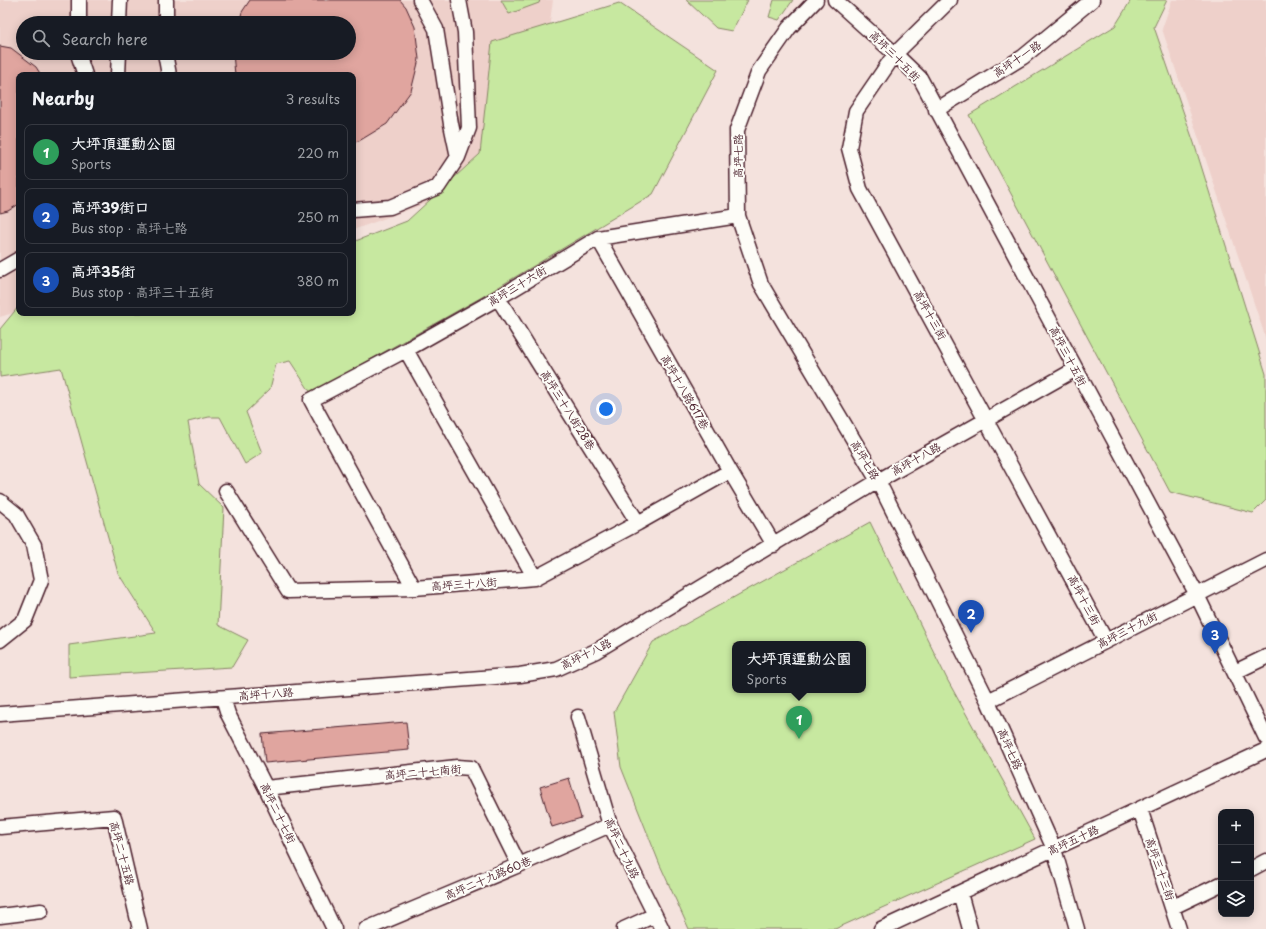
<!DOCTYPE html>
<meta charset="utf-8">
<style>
:root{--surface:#171b24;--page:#242831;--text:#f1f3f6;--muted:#9ea1a6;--line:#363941;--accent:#a6949b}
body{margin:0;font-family:"Playpen Sans","LXGW WenKai TC",sans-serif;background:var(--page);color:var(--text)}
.controls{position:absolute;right:12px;bottom:12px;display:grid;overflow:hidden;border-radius:8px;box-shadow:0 2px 10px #0003}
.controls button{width:36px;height:36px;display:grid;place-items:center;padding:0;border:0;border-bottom:1px solid var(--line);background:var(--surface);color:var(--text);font:20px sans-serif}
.you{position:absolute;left:606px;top:409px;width:14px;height:14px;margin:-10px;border:3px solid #fff;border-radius:50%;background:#1a73e8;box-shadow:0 0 0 6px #1a73e833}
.badge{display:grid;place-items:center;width:26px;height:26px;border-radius:50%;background:var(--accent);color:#fff;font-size:13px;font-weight:700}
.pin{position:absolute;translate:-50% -33px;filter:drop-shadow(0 1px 2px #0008)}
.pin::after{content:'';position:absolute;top:21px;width:14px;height:12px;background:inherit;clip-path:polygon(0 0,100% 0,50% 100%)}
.popup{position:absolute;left:732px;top:641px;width:134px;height:52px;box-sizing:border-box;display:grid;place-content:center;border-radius:8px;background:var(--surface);filter:drop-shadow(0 1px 3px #0005);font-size:13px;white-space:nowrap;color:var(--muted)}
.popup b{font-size:15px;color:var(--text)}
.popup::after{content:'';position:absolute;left:50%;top:100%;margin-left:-8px;border:8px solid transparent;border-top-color:var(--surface)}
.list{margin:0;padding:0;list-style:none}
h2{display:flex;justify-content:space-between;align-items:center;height:52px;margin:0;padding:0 16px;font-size:17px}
h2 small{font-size:13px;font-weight:400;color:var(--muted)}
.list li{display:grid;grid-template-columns:26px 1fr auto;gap:12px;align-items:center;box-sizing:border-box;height:56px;margin:0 8px 8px;padding:0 8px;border:1px solid var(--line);border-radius:8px}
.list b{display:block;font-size:15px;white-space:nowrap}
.list p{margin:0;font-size:13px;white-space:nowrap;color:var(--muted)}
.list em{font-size:13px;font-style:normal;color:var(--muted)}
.icon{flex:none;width:22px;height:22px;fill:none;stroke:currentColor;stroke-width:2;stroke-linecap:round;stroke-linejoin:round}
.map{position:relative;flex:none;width:1266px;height:929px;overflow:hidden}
.search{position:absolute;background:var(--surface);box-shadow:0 2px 10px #0003;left:16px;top:16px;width:340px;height:44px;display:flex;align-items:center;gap:10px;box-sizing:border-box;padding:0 14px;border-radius:22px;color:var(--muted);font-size:15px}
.panel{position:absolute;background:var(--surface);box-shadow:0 2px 10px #0003;left:16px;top:72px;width:340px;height:244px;border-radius:8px}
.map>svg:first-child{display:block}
</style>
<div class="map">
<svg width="1266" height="929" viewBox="0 0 1266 929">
<rect width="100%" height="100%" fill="#f4e2dd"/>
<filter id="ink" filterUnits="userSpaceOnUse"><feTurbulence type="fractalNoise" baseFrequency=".025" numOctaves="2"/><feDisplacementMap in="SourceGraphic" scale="8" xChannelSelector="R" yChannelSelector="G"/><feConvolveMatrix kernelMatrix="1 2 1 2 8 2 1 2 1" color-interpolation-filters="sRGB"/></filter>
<g filter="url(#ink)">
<path fill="#eed0ca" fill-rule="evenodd" d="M0 0H553L530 165 353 230V75H19V311L0 317ZM23 23H349V53H23Z
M1172 0H1266V339L1162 29Z"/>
<path fill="#c7e8a0" stroke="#888466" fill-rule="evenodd" d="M501 0H540L539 3 509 14Z
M686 0H748L732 31 716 28Z
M774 0H793L779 20 769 17Z
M1131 0H1167L1154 27 1194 143 1266 374V500L1253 513 1170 492 969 115 1115 26Z
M619 3 718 70 653 194 482 297 311 393 290 361 276 364 270 389 246 412 262 453 245 464 220 417H209L188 422 199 484 224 508 218 625 248 640 232 667 69 677V645L156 633 118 573 61 368 0 377V329L19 306V313H353V242L407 221 480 154 492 42Z
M870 522 948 681 1035 839 835 929H689L660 865 621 767 614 712 653 642ZM735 644H863V690H735Z"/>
<path fill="#e0a59f" stroke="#4a1f2b" d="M250 0H400L406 7 415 27 419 59 411 91 387 124 359 141 353 142V75H235L233 53H349V23H239L242 12Z
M0 46 11 48 36 67 41 75H19V204L8 211 0 213Z
M406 722 409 750 265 763 262 734Z
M569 778 581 818 552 827 540 787Z"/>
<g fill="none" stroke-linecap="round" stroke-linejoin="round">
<g stroke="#4a1f2b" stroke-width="17">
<path id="minor" d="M420 0 436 29 451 124 458 157
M816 0 789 28 759 71 737 130 738 216 761 284 878 481 988 701 1054 849 1077 929
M835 0 895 54 920 78 1197 595 1266 738
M950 0 895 54 856 111 849 148 860 189 1106 641
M79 23V0
M119 23 120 0
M166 23V0
M79 53V57L85 75
M165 53 169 75
M118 75 119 53
M936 110 1023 57 1092 0
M353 210 390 207 438 187 458 157 469 128 465 32 459 0
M598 238 730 471 774 545
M0 270 19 259
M498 298 638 523
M406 350 535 578
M226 491 288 591 414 588 535 578 638 523 730 471
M0 501 16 514 34 545 41 580 25 620 0 640
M414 588 311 400 406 350 498 298 598 238 738 216
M1235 672 1266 657
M223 698 228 714 266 788 334 929
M988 701 1266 560
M0 714 456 680 520 675 556 669 596 651 878 481 1076 369
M578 717 610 825 662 929
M266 788 457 767 471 768 519 865
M1140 809 1179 929
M0 827 114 817 140 929
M1251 869 1266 861
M960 893 970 929
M1173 907 1221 884
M0 916 41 911
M366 929 519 865 610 825
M624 929 655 915
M881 929 1266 750"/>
</g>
<use href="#minor" stroke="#fdfcf7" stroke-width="14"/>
</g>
</g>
<g text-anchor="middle" stroke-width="4" stroke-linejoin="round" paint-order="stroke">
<g font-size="11" fill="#4a1f2b" stroke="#fdfcf7">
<text transform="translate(895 56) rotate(45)" y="4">高坪三十五街</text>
<text transform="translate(1017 59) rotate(-34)" y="4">高坪十一路</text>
<text transform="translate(738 156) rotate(-90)" y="4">高坪七路</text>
<text transform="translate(517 286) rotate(-31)" y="4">高坪三十六街</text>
<text transform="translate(930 315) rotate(61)" y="4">高坪十三街</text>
<text transform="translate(1068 356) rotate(62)" y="4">高坪三十五街</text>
<text transform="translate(685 392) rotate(60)" y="4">高坪十八路617巷</text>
<text transform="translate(568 410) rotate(58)" y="4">高坪三十八街28巷</text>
<text transform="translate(916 459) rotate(-29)" y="4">高坪十八路</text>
<text transform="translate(865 460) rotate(59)" y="4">高坪七路</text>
<text transform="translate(464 584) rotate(-4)" y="4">高坪三十八街</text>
<text transform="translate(1084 600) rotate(62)" y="4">高坪十三街</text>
<text transform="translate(1127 630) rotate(-27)" y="4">高坪三十九街</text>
<text transform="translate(586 654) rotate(-26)" y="4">高坪十八路</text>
<text transform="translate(266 694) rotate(-4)" y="4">高坪十八路</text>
<text transform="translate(1010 749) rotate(66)" y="4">高坪七路</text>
<text transform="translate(423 772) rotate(-5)" y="4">高坪二十七南街</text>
<text transform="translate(278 813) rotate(64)" y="4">高坪二十七街</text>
<text transform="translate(1073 840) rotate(-25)" y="4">高坪五十路</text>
<text transform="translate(622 848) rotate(65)" y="4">高坪二十九路</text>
<text transform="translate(122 853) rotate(75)" y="4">高坪二十五路</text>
<text transform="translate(1160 869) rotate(71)" y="4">高坪三十三街</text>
<text transform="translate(488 878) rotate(-23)" y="4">高坪二十九路60巷</text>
</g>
</g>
</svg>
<div class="controls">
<button>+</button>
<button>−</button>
<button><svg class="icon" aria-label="layers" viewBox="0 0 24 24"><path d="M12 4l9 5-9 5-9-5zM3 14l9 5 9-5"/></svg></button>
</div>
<div class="you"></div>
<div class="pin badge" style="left:799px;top:739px;background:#2e9e5b">1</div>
<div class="popup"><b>大坪頂運動公園</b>Sports</div>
<div class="pin badge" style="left:971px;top:633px;background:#1a4fb4">2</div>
<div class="pin badge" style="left:1215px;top:654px;background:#1a4fb4">3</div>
<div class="search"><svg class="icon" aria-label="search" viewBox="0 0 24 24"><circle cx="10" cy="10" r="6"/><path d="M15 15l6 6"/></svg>Search here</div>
<section class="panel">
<h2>Nearby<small>3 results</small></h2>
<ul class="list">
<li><span class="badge" style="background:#2e9e5b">1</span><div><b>大坪頂運動公園</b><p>Sports</p></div><em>220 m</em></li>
<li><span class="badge" style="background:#1a4fb4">2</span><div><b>高坪39街口</b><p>Bus stop · 高坪七路</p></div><em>250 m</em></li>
<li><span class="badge" style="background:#1a4fb4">3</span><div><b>高坪35街</b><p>Bus stop · 高坪三十五街</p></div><em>380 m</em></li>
</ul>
</section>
</div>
